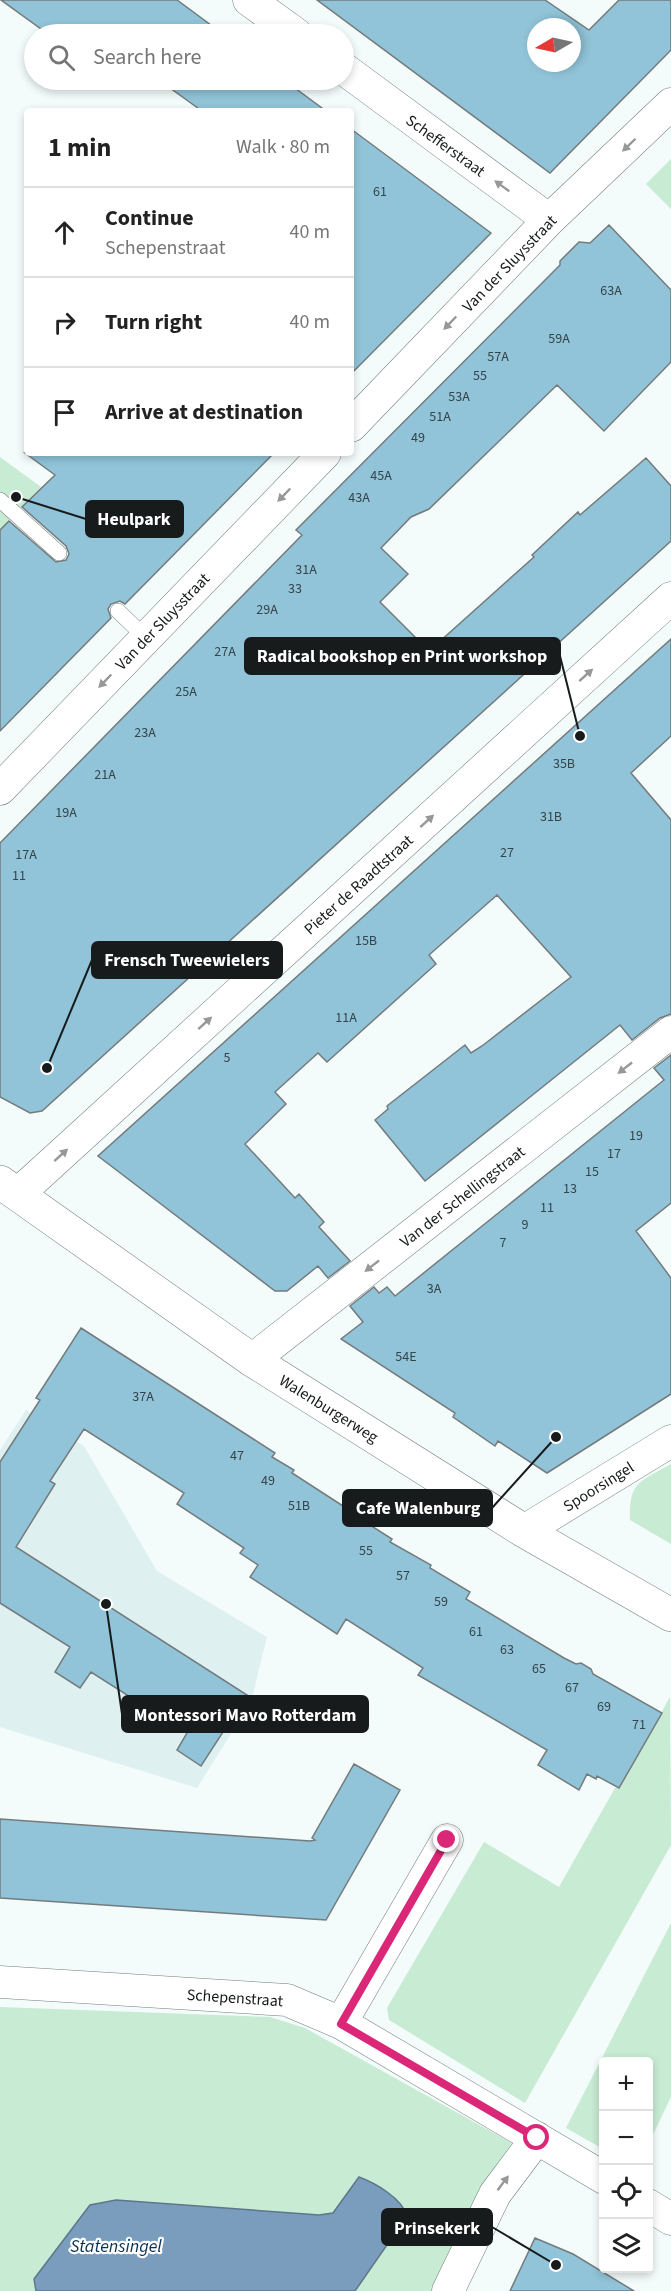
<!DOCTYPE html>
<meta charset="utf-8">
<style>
:root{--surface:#fff;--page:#f6f6f6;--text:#222;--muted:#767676;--line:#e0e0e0}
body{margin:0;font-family:"Source Sans 3",sans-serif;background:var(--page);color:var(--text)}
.controls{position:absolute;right:18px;bottom:18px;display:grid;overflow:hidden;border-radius:6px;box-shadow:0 3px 9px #0003}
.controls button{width:54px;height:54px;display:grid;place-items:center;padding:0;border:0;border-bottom:2px solid var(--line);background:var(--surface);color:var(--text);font:30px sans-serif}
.compass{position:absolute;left:527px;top:18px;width:54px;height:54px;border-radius:50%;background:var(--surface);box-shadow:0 3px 9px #0003;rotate:261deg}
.stop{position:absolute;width:18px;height:18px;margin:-14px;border:4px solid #db2777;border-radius:50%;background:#fff}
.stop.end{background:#db2777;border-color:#fff;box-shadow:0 2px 6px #0008}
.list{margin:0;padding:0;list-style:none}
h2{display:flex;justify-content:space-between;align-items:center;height:78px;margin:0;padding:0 24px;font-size:26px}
h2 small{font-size:20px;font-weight:400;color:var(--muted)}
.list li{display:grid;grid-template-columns:39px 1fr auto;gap:18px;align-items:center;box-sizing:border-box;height:90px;padding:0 24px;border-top:2px solid var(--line)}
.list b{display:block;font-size:22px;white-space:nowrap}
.list p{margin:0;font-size:20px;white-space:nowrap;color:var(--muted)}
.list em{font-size:20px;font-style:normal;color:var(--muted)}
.icon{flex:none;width:33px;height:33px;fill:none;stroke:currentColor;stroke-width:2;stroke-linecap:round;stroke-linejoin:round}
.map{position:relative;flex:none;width:671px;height:2291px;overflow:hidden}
.search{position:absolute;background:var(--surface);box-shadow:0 3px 9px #0003;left:24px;top:24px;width:330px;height:66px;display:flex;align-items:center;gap:15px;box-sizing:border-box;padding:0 21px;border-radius:33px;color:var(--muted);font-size:22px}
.panel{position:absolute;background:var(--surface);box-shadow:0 3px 9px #0003;left:24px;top:108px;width:330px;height:348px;border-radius:6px}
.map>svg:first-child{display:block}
</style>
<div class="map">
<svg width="671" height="2291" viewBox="0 0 671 2291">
<rect width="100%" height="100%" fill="#f3fbfb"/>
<path fill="#dff0f1" d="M26 1410 84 1446 157 1571 267 1637 251 1702 197 1788 0 1727V1450Z"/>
<path fill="#c7ebd3" d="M671 159V209L646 184Z
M0 457 41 487 0 530Z
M671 1464V1544L630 1520C629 1481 640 1482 671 1464Z
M670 1697 671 1845 525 2103 389 2020 387 2008 484 1842 559 1887 615 1788H619Z
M671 1923V2097L649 2143 648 2062H604L603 2149 566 2128Z
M0 2007 270 2017 305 2028 512 2143 433 2291H355L407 2215H319L116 2200 90 2205 34 2279 36 2291H0Z"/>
<path fill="#7b9dbd" stroke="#5d768c" stroke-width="1.5" d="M359 2177C375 2183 402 2198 407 2216L355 2291H36L34 2279 90 2205 116 2200 319 2215 333 2213Z"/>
<path fill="#91c4d9" stroke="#747b7d" stroke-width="1.5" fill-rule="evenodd" d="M1 0H177L223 34H48Z
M317 0H545L589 30 619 0H671V50L550 173ZM536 27H572V63H536Z
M159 80H284L326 111H202Z
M351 129 491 233 351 374Z
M609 225 671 290V362L604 431 557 385 429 509 411 517 381 548 408 574 380 602 429 651 534 557 532 555 578 512 580 515 646 458 671 486V541L42 1111 30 1113 0 1097V843L302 535 296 530 560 265V261L579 242 590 243Z
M25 453H274L125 604 120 601 111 604 108 609 111 618 0 731V530L9 521 56 562 66 560 69 554 66 546 22 507 55 475Z
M671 639V736L631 773 671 820V1014L660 1018 632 1040 620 1025 425 1181 375 1120 388 1109 387 1106 465 1045 471 1053 482 1046 571 977 497 895 429 955 436 964 327 1062 318 1053 275 1092 286 1104 245 1144 295 1198 299 1194 324 1222 319 1227 350 1261 328 1278 318 1266 287 1291H275L98 1156Z
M671 1055V1203L636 1231 671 1278V1394L547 1473 498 1441 495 1446 453 1417 455 1413 341 1339 363 1322 350 1306 374 1287 379 1293 387 1287 395 1296 664 1080 654 1068Z
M81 1328 275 1453 272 1457 294 1470 292 1473 360 1517 359 1518 392 1539 390 1542 431 1565 430 1568 470 1592 466 1599 564 1658 576 1664 581 1663 591 1669 593 1674 662 1713 619 1788 597 1776 596 1779 587 1774 579 1790 538 1765 547 1750 418 1675 423 1668 346 1619 337 1634 250 1577 258 1565 240 1553 244 1548 177 1504 184 1493 84 1429 50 1481 55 1484 16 1547 247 1695 201 1766 177 1750 187 1733 91 1672 80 1688 55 1672 70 1647 0 1603V1462L40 1400 36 1398Z
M354 1764 400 1790 326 1920 0 1898V1819L310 1841 315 1840 312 1838Z
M535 2238 573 2254 634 2291H510Z"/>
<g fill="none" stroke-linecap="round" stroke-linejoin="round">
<g stroke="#757c7d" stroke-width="16">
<path id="lane" d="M0 500 59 553
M118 611 146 638"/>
</g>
<g stroke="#757c7d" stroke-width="33">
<path id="street" d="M249 0 296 34
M344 69 549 220
M351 426 549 220 671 104
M0 789 325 453
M18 1194 671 598
M252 1360 671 1032
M524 1531 671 1441
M0 1982 287 2000 341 2023 604 2178
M341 2023 447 1840
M648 2205 671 2219
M448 2291 495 2194 537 2138"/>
</g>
<g stroke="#757c7d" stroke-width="34">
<path id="secondary" d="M0 1182 252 1360 524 1531 671 1615"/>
</g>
<use href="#lane" stroke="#fff" stroke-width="15"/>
<use href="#street" stroke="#fff" stroke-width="32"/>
<use href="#secondary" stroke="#fff" stroke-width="33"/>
</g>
<defs><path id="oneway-solid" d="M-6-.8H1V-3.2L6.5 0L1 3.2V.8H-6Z" transform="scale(1.5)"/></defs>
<g fill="#979898">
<use href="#oneway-solid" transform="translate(629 145) rotate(136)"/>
<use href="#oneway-solid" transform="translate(502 186) rotate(-144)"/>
<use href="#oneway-solid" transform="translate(450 323) rotate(134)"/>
<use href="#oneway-solid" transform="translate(284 495) rotate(134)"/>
<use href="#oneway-solid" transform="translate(586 675) rotate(-42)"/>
<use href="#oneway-solid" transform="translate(105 681) rotate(134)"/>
<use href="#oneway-solid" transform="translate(427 821) rotate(-42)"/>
<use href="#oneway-solid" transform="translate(205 1023) rotate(-42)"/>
<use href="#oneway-solid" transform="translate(625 1068) rotate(142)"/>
<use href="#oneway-solid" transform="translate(61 1155) rotate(-42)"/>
<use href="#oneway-solid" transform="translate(372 1266) rotate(142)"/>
<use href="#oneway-solid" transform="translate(503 2183) rotate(-53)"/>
</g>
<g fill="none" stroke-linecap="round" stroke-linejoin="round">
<path stroke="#db2777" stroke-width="8" d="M447 1840 341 2024 537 2138"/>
</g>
<g text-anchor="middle" stroke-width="4.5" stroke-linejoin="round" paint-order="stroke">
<g font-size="14" fill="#36454a">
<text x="380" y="196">61</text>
<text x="611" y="295">63A</text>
<text x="559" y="343">59A</text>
<text x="498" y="361">57A</text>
<text x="480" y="380">55</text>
<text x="459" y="401">53A</text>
<text x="440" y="421">51A</text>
<text x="418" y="442">49</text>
<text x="381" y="480">45A</text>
<text x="359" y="502">43A</text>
<text x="306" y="574">31A</text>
<text x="295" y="593">33</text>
<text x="267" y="614">29A</text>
<text x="225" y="656">27A</text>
<text x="186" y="696">25A</text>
<text x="145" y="737">23A</text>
<text x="564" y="768">35B</text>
<text x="105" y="779">21A</text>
<text x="66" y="817">19A</text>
<text x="551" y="821">31B</text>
<text x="507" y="857">27</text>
<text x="26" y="859">17A</text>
<text x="19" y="880">11</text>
<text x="366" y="945">15B</text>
<text x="346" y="1022">11A</text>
<text x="227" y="1062">5</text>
<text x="636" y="1140">19</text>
<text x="614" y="1158">17</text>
<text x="592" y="1176">15</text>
<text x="570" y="1193">13</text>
<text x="547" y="1212">11</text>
<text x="525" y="1229">9</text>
<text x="503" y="1247">7</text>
<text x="434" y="1293">3A</text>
<text x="406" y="1361">54E</text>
<text x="143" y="1401">37A</text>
<text x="237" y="1460">47</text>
<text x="268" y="1485">49</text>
<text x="299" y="1510">51B</text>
<text x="366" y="1555">55</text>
<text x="403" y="1580">57</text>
<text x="441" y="1606">59</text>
<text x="476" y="1636">61</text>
<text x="507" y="1654">63</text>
<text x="539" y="1673">65</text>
<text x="572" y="1692">67</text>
<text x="604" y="1711">69</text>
<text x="639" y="1729">71</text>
</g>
<g font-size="16" fill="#181b1b" stroke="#fff">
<text transform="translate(446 145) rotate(36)" y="6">Schefferstraat</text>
<text transform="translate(509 263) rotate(-46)" y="6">Van der Sluysstraat</text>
<text transform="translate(162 621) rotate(-46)" y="6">Van der Sluysstraat</text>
<text transform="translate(358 884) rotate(-42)" y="6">Pieter de Raadtstraat</text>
<text transform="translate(462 1196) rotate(-38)" y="6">Van der Schellingstraat</text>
<text transform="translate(329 1408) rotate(32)" y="6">Walenburgerweg</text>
<text transform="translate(598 1486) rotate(-32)" y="6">Spoorsingel</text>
<text transform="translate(235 1997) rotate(4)" y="6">Schepenstraat</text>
</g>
<g font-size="18" font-style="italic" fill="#083151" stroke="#fff">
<text x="116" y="2252">Statensingel</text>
</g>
</g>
<path fill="none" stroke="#181b1b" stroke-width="2" d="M16 497L86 519M580 736L560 656M47 1068L92 960M556 1437L492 1508M106 1604L122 1714M556 2265L492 2227"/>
<g fill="#181b1b" stroke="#fff" stroke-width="2">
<circle cx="16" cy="497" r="6"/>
<circle cx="580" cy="736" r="6"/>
<circle cx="47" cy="1068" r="6"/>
<circle cx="556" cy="1437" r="6"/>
<circle cx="106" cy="1604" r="6"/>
<circle cx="556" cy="2265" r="6"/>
</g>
<g fill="#181b1b" stroke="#181b1b" stroke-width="2">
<rect x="86" y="501" width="97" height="36" rx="6"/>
<rect x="245" y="638" width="315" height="36" rx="6"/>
<rect x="92" y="942" width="190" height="36" rx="6"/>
<rect x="343" y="1490" width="149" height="36" rx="6"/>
<rect x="122" y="1696" width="246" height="36" rx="6"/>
<rect x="382" y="2209" width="110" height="36" rx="6"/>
</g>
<g font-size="18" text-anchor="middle" font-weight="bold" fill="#fff">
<text x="134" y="525">Heulpark</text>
<text x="402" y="662">Radical bookshop en Print workshop</text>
<text x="187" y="966">Frensch Tweewielers</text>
<text x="418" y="1514">Cafe Walenburg</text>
<text x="245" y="1721">Montessori Mavo Rotterdam</text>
<text x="437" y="2234">Prinsekerk</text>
</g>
</svg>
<div class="controls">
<button>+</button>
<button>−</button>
<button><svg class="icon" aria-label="locate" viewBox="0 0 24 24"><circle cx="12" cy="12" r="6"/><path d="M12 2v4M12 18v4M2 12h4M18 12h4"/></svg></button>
<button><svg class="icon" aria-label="layers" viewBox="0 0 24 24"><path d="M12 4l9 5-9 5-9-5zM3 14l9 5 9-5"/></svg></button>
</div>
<svg class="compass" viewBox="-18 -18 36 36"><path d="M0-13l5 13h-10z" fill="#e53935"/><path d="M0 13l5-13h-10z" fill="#767676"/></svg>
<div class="stop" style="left:537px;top:2138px"></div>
<div class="stop end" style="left:447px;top:1840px"></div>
<div class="search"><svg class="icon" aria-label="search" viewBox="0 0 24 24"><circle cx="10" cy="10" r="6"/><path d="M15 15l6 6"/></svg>Search here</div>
<section class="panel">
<h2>1 min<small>Walk · 80 m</small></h2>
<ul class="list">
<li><svg class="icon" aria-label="ahead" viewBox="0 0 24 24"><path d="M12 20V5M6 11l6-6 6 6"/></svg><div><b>Continue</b><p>Schepenstraat</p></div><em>40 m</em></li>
<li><svg class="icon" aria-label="right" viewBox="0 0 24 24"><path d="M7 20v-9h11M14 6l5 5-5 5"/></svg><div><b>Turn right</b></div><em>40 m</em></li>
<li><svg class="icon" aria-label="arrive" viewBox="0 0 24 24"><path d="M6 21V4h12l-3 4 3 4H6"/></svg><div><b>Arrive at destination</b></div></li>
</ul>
</section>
</div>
